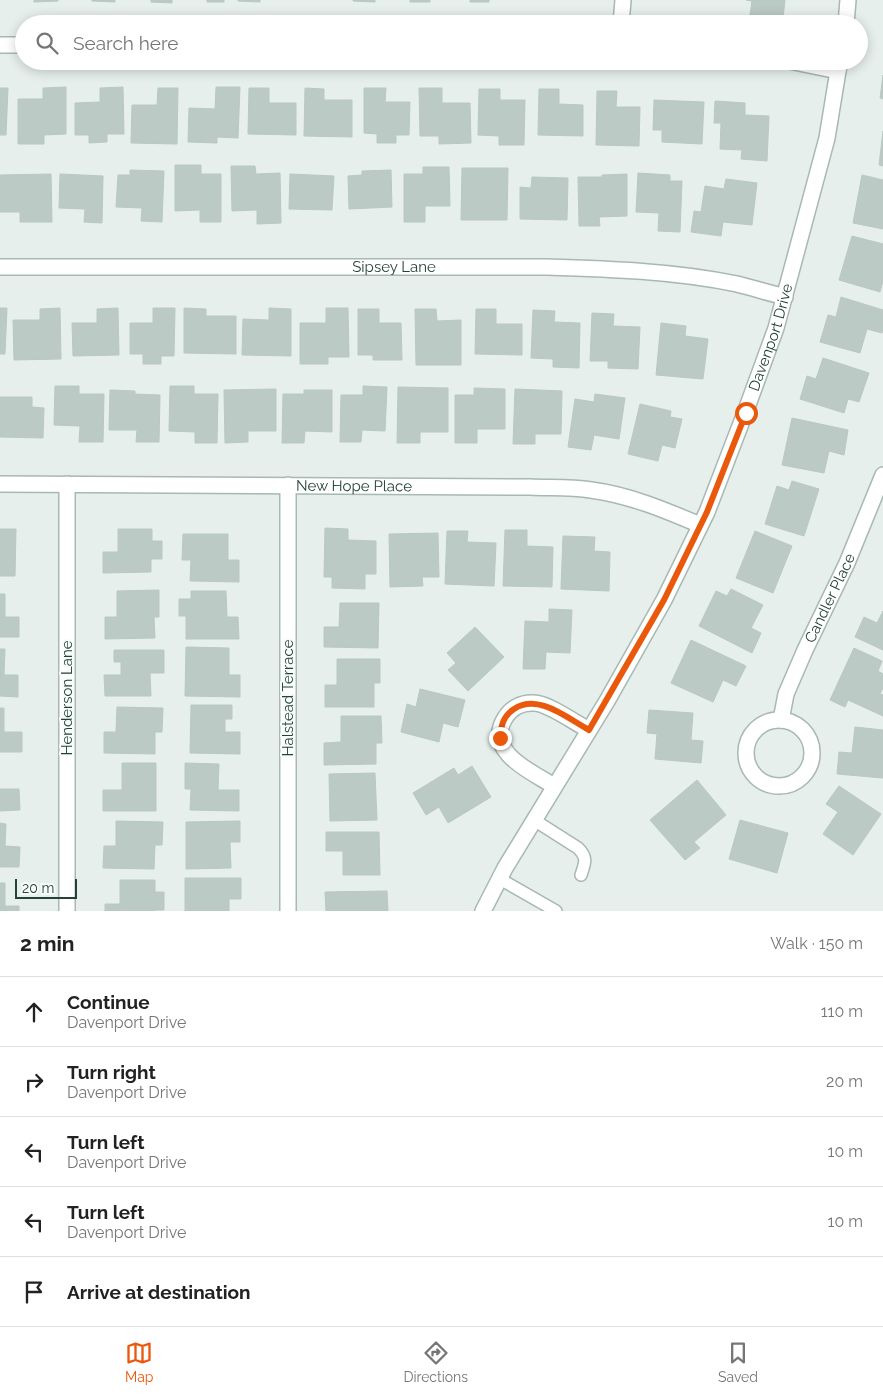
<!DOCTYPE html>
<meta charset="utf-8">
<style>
:root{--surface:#fff;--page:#f6f6f6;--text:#222;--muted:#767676;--line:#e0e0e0;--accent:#ea580c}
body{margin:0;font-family:Raleway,sans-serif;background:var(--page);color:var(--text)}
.scale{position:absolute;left:15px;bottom:12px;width:62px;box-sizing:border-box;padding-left:5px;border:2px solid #24423a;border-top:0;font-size:14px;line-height:18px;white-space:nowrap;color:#24423a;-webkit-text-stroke:4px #f7fbf9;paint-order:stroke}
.stop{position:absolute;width:15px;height:15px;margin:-11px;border:4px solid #ea580c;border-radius:50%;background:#fff}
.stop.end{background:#ea580c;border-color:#fff;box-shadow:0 1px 5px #0008}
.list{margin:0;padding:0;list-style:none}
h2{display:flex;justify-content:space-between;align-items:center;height:65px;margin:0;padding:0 20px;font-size:21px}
h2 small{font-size:16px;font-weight:400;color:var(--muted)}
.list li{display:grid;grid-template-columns:32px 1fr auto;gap:15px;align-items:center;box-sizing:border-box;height:70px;padding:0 20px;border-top:1px solid var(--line)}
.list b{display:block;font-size:19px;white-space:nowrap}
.list p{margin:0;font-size:16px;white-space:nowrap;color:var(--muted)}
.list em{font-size:16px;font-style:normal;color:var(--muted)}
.icon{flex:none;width:28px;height:28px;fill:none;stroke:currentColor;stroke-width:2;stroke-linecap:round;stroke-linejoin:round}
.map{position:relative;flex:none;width:883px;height:911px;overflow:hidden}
.search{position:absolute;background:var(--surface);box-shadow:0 2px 12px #0003;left:15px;right:15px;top:15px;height:55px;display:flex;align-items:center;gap:12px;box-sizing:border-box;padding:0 18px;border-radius:28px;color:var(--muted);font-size:19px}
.sheet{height:415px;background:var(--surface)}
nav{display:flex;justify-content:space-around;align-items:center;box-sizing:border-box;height:70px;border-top:1px solid var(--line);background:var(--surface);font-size:14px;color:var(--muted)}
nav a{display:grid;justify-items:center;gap:2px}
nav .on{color:var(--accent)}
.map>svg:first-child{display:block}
</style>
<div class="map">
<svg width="883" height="911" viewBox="0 0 883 911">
<rect width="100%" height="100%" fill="#e6efeb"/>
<path fill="#bbcac4" stroke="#b8c9c2" d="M34 0H58V1L34 2Z
M92 0H115V2L92 1Z
M151 0H172V3L151 2Z
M207 0H224V2H207Z
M238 0H260V2L238 1Z
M353 0H375V2L353 1Z
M410 0H430V2H410Z
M470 0H489V2H470Z
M746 0H785L783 18 750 15 752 1Z
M883 75V99L880 98Z
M66 87V134L44 135V144H18V99H43V88Z
M123 87 124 134H107V142L89 143V135H75V103L100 102V88Z
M216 87H240L238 138 217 137V143L188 142 189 108 215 109Z
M0 88H8L6 135H0Z
M158 88H178L177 144 131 143 132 105H157Z
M249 88H269V103H296V135L248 134Z
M305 88 324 89V100H352V137L304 136Z
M364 88H386L385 102H410L409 135H396V143H377V134L364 133Z
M419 88H442V103H470L471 143 439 144V136H420Z
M479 89H500V100H525L524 145H499V136L478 135Z
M539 89H559V104L583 105V136L538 135Z
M597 91H617L616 107H640L639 146 596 145Z
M654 100 704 102 702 144 662 142V130H653Z
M715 101 745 103V115L769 116 767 161 741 159 742 150 720 149 721 123H714Z
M883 131V166L879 165Z
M175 165H201V174H221V222H200V210L175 211Z
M231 166H255L256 174 280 173 281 223 257 224V210L232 211Z
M423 167H449L450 206H425V222H404V174H423Z
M462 168H508L507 220H461Z
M130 170 164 171 162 222 141 221 142 208 116 207 118 175H130Z
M391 170 392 207 349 209 348 176 362 175V171Z
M638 173 670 175V181H682L680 232 658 231 659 213 636 212Z
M51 174 52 222H20V212H0V175Z
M60 174 103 176 102 223 84 222 85 209 59 208Z
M290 174 334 176 332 210 289 209Z
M627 174V216L599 217 600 226H579L578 177H602V175Z
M862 175 883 180V229L853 223Z
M532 177 568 178 567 220 520 219V187L531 188Z
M726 179 757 183 752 225 723 222 721 236 691 232 694 211 701 212 705 186 724 189Z
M852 236 883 244V281L880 292 839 280Z
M841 297 883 310V328L882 333 867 329 860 353 820 342 828 315 836 317Z
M0 308H7L5 354H0Z
M60 308 61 359 14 360 13 320H40V309Z
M118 308 119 355 73 356 72 323H97V309Z
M153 308H175L174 356H161V364H143V354H130V323H153Z
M184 308 206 309V316H236V354L184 353Z
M269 308 291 309V356L242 355 243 319 269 320Z
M326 308H348L349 357H328V364H300V323H326Z
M358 309H379V323H401L402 360H373V355H358Z
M415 309H436L437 321 461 320V365H416Z
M476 309H496V324H522V355L475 354Z
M533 310 555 311 554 322 580 323 579 368 553 367V359L531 358Z
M592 313 614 314 613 326 640 327 638 369 608 368V361H590Z
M661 323 686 326 685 336 708 339 703 379 656 375Z
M823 358 869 373 859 402 848 399 844 413 800 399 807 376 816 379Z
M55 386H79V394H104L103 442H79L80 426 54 425Z
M170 386H194V394H218L217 443H195V432L169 431Z
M363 386 387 387 385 431 362 430 361 442H340L341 395H363Z
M398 387 448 388V432H420V443H397Z
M474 388 505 389V429H477V443H455V395H474Z
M276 389V431H248V442L225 443 224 390Z
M515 389 562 391 561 434H535V444H513Z
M110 390 135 391V394L160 395 159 442H136L137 430H109Z
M304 390H332V432L305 431 304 443H282L283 394H304Z
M595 394 625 398 619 439 594 435 591 450 568 447 575 399 594 402Z
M0 397H32V407L44 408 43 438 0 437Z
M640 404 671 411 670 417 682 419 675 448 662 445 658 461 628 454Z
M792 418 848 430 844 455 829 451 824 473 782 465Z
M792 481 819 489 804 536 765 524 777 486 789 490Z
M325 528 348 529V540L376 541V574H365V589L332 588V577H324Z
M0 529H16L15 576H0Z
M118 529H152V541H162V559H151V572L103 573V552H118Z
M505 530H527V546L553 547 552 587 503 586Z
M447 531H468L467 542 496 543 494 586 445 584Z
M755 531 792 546 773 593 736 578Z
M438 533 439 577H422L423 586 390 587 389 534Z
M183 534H228V560H239V582L190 581 191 560H182Z
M563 536 595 537 594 551 610 552 609 591 561 589Z
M731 589 763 605 751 628 761 633 752 653 699 626 716 591 727 596Z
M159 590V617H154L155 638 105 639V617H117V591Z
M191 591H226L227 617H238L239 639H186V616H179V599H191Z
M0 594H5V617H19V637H0Z
M340 603H379L378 648 324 647V627H339Z
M549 609 572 610 570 653 546 652 545 669H523L525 621 549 622Z
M883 611V650L855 637 864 617 877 623Z
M475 627 504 657 468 691 448 670 456 663 447 653Z
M691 640 746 666 736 686 723 680 713 702 671 683Z
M186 647 229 648V675H240V697L185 696Z
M854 648 882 661 878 671 883 674V688L880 694 883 695V716L848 700 845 707 830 700Z
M0 649H5L4 675H18V697L0 696Z
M114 650H164V673H150L151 696H105L104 675H121V662H114Z
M337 659H380V683H374V707H325V685H337Z
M420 689 465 700 458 727 443 723 439 742 401 732 407 704 416 707Z
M191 705H232V719H225V732H240V754L190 753Z
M117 707 163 708 162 732H155V754L104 753V732H116Z
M0 708H4V732H22V752H0Z
M649 710 693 713 691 740 703 741 701 763 655 759 657 734 647 733Z
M341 716H381L382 743H376V764L324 765V743L341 742Z
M855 727 883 730V778L837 774 839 752 852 753Z
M122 763H156V811H103V790H122Z
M185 763 219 764 218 790H239V811L190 810 191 789H185Z
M472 766 491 797 448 823 439 807 426 815 413 793 454 768 458 775Z
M375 773 377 820 330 821 329 774Z
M697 780 726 815 694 842 700 848 685 860 650 820Z
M839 786 881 814 853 855 823 834 838 812 826 804Z
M0 789H19L20 810 0 811Z
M740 820 788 833 777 873 729 859Z
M116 821 163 822 162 845H155L154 869 103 868 104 846H116Z
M240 821V842H230L231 868 186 869V822Z
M0 823 6 824 5 846 20 847 19 867H0Z
M326 832H379L380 875H343V851H326Z
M185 878H241V899H229V911H185Z
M120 880H155V892H164V910H155V911H105V904H120Z
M0 883H5V906H19V911H0Z
M387 891 388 911H326L325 892Z"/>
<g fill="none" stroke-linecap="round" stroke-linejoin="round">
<g stroke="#a8b8b2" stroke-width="14">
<path id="service" d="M534 820 578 848C588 858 585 863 581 875
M500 879 556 911"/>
</g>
<g stroke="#a8b8b2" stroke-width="18">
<g id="minor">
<path d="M621 24 623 0"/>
<path d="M846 24 848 0"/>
<path d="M0 45H24"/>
<path d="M789 61 838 71 840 61"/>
<path id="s1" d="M0 267H546C610 269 674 271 737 284 753 288 769 293 785 297"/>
<path id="s2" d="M0 484 530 487C550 488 571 487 591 490 629 495 665 510 700 525"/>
<circle cx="779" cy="753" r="33"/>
<path id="s3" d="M781 720 786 694 805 650 847 563 883 475"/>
<path d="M554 786C532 772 484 752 505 718 511 708 522 702 534 703 548 703 575 723 589 730"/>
<path d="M67 911V484"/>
<path d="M288 911V485"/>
</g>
</g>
<g stroke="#a8b8b2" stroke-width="18">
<g id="tertiary">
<path id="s4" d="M483 911 505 868 607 701 664 600 707 512 745 413 776 328 827 138 838 71"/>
</g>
</g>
<use href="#service" stroke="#fff" stroke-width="11"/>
<use href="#minor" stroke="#fff" stroke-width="15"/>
<use href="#tertiary" stroke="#fff" stroke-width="15"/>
</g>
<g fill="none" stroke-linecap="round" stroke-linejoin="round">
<path stroke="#ea580c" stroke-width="6" d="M500 738C501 726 503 716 514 709 538 693 567 718 589 730L664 600 707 512 746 413"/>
</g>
<g text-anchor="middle" stroke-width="4" stroke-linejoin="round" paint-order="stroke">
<g font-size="15" fill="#24423a" stroke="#f7fbf9">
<text dy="5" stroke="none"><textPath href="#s1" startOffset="394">Sipsey Lane</textPath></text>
<text dy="5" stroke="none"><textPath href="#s4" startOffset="644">Davenport Drive</textPath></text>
<text dy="5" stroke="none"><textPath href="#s2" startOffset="354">New Hope Place</textPath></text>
<text dy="5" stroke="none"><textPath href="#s3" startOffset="132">Candler Place</textPath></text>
<text transform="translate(67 698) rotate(-90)" y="5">Henderson Lane</text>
<text transform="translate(288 698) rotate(-90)" y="5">Halstead Terrace</text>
</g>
</g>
</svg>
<div class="scale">20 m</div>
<div class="stop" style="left:746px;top:413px"></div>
<div class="stop end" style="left:500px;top:738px"></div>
<div class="search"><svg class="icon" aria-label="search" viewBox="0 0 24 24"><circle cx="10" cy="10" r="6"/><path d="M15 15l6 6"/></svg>Search here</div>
</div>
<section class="sheet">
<h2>2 min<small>Walk · 150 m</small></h2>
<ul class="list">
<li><svg class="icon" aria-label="ahead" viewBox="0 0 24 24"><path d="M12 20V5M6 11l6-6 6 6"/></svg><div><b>Continue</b><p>Davenport Drive</p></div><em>110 m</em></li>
<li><svg class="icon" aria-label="right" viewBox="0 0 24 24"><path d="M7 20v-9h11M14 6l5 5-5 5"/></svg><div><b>Turn right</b><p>Davenport Drive</p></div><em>20 m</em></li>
<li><svg class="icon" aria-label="left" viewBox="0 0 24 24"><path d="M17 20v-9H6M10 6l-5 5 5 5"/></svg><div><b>Turn left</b><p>Davenport Drive</p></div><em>10 m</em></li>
<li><svg class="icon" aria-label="left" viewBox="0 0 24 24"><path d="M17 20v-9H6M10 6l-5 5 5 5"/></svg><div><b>Turn left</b><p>Davenport Drive</p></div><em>10 m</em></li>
<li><svg class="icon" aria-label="arrive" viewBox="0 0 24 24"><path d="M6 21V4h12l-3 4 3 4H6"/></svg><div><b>Arrive at destination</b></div></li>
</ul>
</section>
<nav>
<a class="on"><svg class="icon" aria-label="map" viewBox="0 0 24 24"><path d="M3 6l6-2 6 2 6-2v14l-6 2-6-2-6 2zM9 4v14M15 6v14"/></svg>Map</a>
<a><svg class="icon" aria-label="directions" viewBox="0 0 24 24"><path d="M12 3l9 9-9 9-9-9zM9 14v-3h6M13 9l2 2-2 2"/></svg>Directions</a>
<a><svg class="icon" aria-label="saved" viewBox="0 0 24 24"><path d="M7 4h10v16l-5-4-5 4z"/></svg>Saved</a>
</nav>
